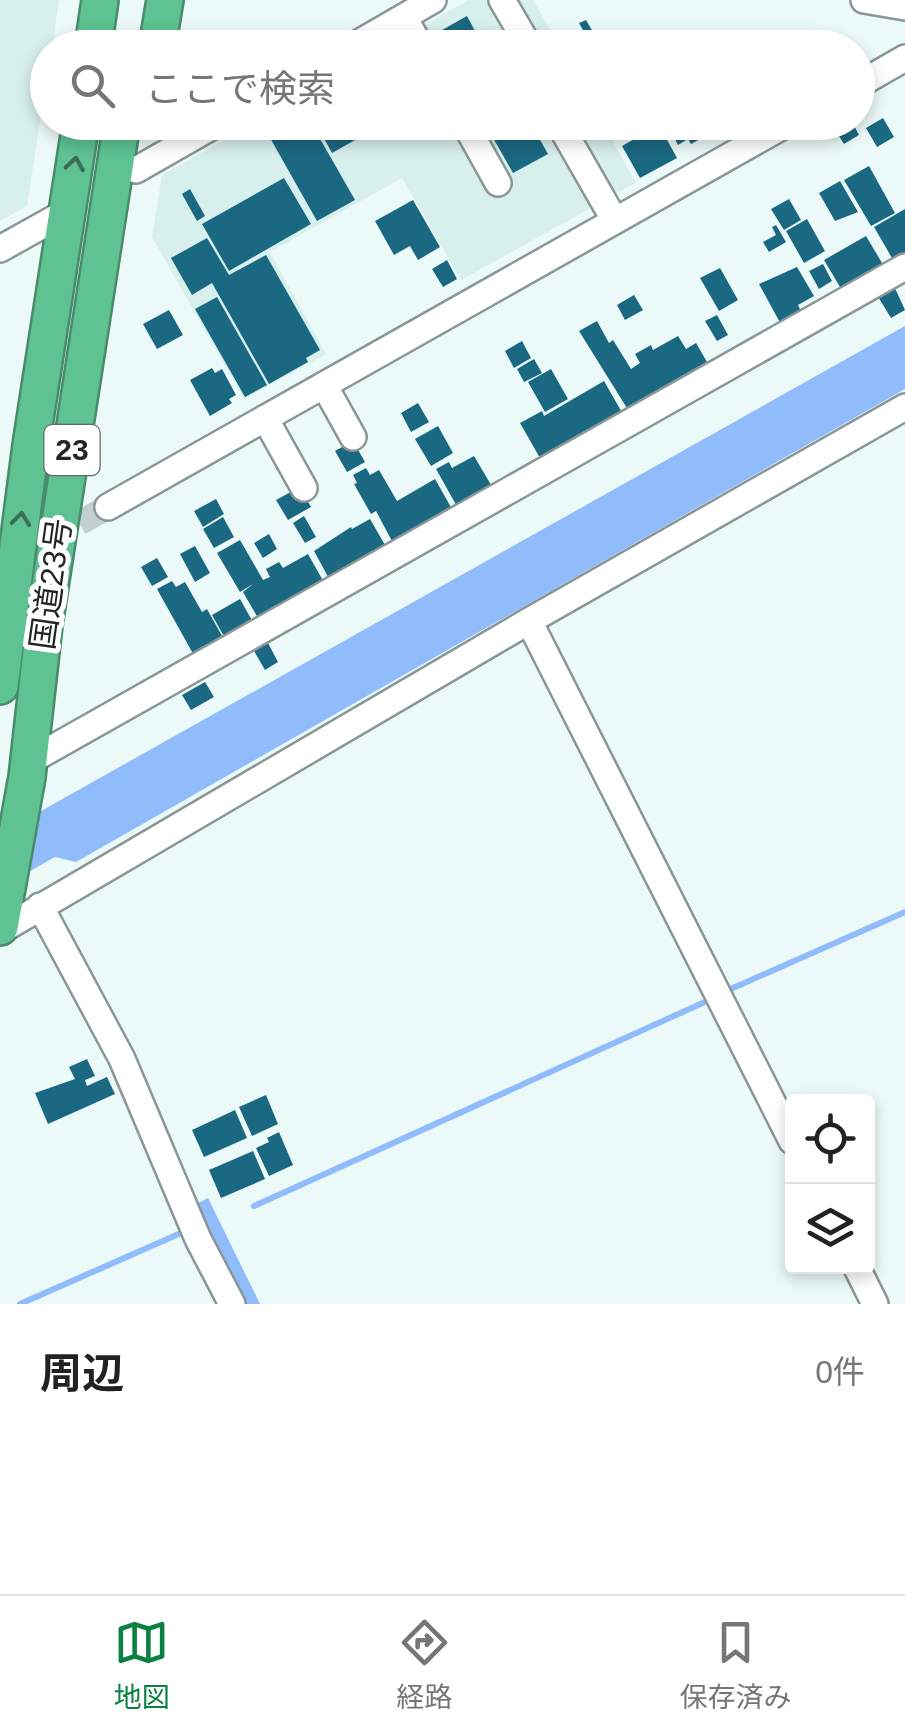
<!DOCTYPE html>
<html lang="ja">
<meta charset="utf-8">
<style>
:root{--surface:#fff;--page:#f2f2f2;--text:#222;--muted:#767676;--line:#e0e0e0;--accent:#0b8043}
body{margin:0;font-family:Arial,"Noto Sans JP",sans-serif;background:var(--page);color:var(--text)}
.controls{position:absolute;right:30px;bottom:30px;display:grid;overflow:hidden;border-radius:10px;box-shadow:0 5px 15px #0003}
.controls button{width:90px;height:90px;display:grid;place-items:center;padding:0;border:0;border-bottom:2px solid var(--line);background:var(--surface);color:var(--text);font:50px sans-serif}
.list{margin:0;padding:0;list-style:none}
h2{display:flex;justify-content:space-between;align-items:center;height:130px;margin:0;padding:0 40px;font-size:42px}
h2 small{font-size:32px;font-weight:400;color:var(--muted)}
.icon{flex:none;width:55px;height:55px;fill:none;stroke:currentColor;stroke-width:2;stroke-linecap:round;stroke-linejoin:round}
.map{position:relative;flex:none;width:905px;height:1304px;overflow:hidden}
.search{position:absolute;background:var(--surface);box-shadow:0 5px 15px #0003;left:30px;right:30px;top:30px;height:110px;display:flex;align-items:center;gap:25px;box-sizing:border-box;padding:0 35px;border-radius:55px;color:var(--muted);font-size:38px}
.sheet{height:290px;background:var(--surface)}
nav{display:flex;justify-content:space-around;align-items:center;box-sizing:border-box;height:140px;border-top:2px solid var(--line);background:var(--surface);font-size:28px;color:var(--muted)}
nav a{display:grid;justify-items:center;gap:5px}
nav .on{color:var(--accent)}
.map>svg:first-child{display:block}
</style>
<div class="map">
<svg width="905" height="1304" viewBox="0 0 905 1304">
<rect width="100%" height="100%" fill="#ebf9f8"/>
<path fill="#d7efed" d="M0 0H59L52 47 48 48 47 75 27 206 0 221Z
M468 0H533L560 47 385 48Z
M254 123H602L636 183 461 280 402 178 270 252 326 354 244 399 152 237 162 175Z"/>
<path fill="#90bcfb" d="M905 326V389L76 862 55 857 0 888V834Z
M208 1198 260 1304H244L194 1205Z"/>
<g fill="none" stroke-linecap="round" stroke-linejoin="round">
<path stroke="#90bcfb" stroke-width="6" d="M733 988 905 912
M254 1206 707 1001
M20 1304 181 1233"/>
</g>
<path fill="#1b6882" d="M467 16 484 48H451L442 30Z
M586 20 597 39 604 35 611 48H593L579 23Z
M659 30 669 48H628Z
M883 118 894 137 877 147 866 128Z
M261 122H272L282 140 311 123 355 200 317 221Z
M315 122H347L357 139 332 153Z
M484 122H530L548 154 513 173Z
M666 122H711L715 131 691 144 688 139 678 145Z
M836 122H852L859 135 844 144 832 125Z
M659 125 677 158 640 178 622 146Z
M869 166 895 213 871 226 844 180Z
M284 178 311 224 229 271 202 224Z
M840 181 858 212 835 221 819 193Z
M190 189 205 216 197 221 182 194Z
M789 199 801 220 784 230 771 209Z
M413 200 440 247 418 260 410 246 394 255 375 221Z
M905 209V256L902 258 900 253 892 258 874 227Z
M807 219 825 251 804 263 786 231Z
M776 225 786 242 769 252 763 242 776 235 772 227Z
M866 236 885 268 843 292 824 260Z
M207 238 229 275 266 255 320 350 306 358 308 362 269 384 212 283 192 295 171 258Z
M447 260 457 279 443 287 432 269Z
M823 264 832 281 819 289 809 271Z
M797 267 814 296 798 305 804 317 783 328 759 284Z
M720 268 738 300 719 311 700 278Z
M894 286 905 310 891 318 877 295Z
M634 295 643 310 625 320 617 305Z
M217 297 267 385 245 397 195 309Z
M169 310 183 335 157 349 143 324Z
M717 315 728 335 717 341 705 321Z
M597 321 609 343 613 340 631 369 640 363 635 354 651 345 653 350 678 336 686 349 696 343 707 362 668 384 672 391 630 413 579 331Z
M522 341 531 358 514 368 505 351Z
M534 359 542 373 524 382 517 369Z
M212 368 215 373 222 369 236 395 229 399 232 403 210 416 190 380Z
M551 369 568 399 545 412 528 382Z
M604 381 624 416 566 452 562 445 540 458 520 423 542 411 544 416Z
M418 403 429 422 411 432 401 413Z
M438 426 453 453 431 466 415 439Z
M353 441 365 462 347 472 335 451Z
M474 456 494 490 459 510 436 469 449 462 452 468Z
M366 468 370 475 379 470 397 501 435 479 452 509 393 543 376 511 371 514 354 484 357 483 353 475Z
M300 487 311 507 288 520 276 500Z
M216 499 224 514 203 527 194 511Z
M304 516 316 537 305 543 293 523Z
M223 517 234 537 214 548 203 529Z
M370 519 389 552 332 584 314 551 351 527 352 529Z
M269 534 277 549 263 558 254 543Z
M240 540 263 580 270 577 266 569 279 562 283 568 308 554 326 586 261 623 243 592 253 584 240 592 217 553Z
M195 546 210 573 195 582 180 554Z
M157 558 168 577 152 586 141 567Z
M172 581 176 587 185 582 202 612 207 609 226 643 196 659 157 589Z
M240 599 254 624 226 640 212 615Z
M268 643 278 662 265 670 254 651Z
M205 682 214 697 191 710 182 695Z
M87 1059 95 1076 85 1080 87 1086 107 1077 115 1094 48 1124 35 1093 75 1079 69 1067Z
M266 1095 278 1124 252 1136 239 1107Z
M235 1110 247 1138 204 1157 192 1130Z
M279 1132 293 1165 269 1176 256 1148 269 1142 267 1138Z
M253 1151 265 1179 221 1198 209 1170Z"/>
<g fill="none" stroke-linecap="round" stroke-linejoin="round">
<path stroke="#c3cfce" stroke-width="25" stroke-dasharray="25 12" stroke-linecap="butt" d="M47 541 108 507"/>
<g stroke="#8a9796" stroke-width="30">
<path id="minor" d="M502 0 530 48
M864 0 905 7
M404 17 421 48
M350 48 433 0
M858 85 905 58
M464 122 498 183
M560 125 615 221
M136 170 220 122
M0 249 68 211
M324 385 353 437
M265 418 304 488
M108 507 790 122
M529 621 792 1141
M28 762 905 267
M40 906 122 1059 198 1239 232 1304
M0 931 529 621 905 407
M856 1266 875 1304"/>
</g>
<g stroke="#498c6c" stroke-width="40">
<path id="highway" d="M93 48 100 0
M157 48 165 0
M0 686 31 445 81 122
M0 927 27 777 44 625 122 122"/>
</g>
<use href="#minor" stroke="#fff" stroke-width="25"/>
<use href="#highway" stroke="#5ec292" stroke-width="35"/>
</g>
<defs><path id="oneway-chevron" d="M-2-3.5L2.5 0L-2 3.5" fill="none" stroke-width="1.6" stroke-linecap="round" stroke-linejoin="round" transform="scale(2.5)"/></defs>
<g stroke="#3c6d57">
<use href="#oneway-chevron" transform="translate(75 164) rotate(-81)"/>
<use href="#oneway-chevron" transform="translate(21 519) rotate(-83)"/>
</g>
<g text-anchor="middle" stroke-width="10" stroke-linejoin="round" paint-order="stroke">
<rect fill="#fff" stroke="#646867" stroke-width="2.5" x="44.5" y="425" width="55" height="50" rx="8"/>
<g font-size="30" font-weight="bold" fill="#212726">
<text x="72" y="460">23</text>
</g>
<g font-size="32" fill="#212726" stroke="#fff">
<text transform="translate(51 584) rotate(-82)" y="11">国道23号</text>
</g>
</g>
</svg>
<div class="controls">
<button><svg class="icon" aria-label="locate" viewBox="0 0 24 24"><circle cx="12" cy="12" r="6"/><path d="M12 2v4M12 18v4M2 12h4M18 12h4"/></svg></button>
<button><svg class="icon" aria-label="layers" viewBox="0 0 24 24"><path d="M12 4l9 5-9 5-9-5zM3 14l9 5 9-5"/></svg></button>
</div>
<div class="search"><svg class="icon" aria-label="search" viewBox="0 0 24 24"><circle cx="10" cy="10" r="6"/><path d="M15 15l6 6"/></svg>ここで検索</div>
</div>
<section class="sheet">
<h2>周辺<small>0件</small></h2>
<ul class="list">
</ul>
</section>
<nav>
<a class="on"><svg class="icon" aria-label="map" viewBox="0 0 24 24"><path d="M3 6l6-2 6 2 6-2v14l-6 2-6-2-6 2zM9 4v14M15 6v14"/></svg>地図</a>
<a><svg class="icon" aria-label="directions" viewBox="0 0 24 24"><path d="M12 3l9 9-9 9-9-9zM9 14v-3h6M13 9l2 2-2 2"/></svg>経路</a>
<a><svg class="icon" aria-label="saved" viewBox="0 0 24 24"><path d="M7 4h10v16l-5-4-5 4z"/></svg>保存済み</a>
</nav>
